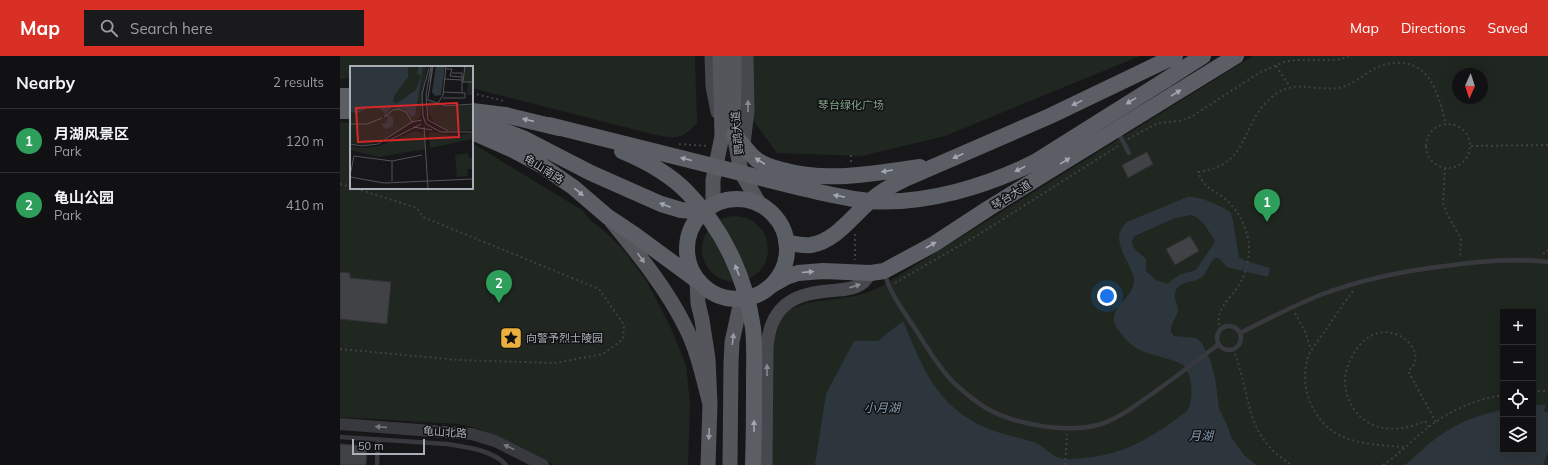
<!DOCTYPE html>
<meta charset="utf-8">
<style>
:root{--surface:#111113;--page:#1a1a1c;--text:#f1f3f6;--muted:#9c9da0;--line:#303133;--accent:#d93025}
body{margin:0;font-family:Mulish,"Noto Sans SC",sans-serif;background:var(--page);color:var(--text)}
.controls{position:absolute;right:12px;bottom:12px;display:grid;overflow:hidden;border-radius:0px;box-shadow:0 4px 16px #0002}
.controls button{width:36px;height:36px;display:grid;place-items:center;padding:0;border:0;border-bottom:1px solid var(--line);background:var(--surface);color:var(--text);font:20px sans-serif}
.compass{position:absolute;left:1112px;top:12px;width:36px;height:36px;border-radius:50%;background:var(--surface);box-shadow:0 4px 16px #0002;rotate:183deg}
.scale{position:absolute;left:12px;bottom:10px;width:73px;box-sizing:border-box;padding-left:4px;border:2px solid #a9aeb8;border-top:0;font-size:11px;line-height:14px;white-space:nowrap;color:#a9aeb8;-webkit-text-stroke:3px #121214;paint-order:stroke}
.you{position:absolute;left:767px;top:240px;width:14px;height:14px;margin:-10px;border:3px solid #fff;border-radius:50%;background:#1a73e8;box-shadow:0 0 0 6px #1a73e833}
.badge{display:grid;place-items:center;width:26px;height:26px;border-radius:50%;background:var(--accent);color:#fff;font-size:13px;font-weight:700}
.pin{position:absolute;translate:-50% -33px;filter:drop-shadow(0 1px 2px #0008)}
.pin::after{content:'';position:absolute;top:21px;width:14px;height:12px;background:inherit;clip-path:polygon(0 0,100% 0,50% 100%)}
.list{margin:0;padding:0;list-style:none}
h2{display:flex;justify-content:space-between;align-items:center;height:52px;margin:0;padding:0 16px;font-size:17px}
h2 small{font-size:13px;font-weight:400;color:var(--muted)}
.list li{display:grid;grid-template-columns:26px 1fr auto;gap:12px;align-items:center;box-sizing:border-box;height:64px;padding:0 16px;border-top:1px solid var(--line)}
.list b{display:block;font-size:15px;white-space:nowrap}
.list p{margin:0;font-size:13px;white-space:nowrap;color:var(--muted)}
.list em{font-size:13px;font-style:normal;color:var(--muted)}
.icon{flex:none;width:22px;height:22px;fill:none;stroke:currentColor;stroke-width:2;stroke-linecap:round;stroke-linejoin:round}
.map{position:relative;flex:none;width:1208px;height:409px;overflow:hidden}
header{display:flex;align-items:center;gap:24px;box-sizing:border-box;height:56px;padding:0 20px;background:var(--accent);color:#fff}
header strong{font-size:19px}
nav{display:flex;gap:22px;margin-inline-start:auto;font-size:14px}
.search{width:280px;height:36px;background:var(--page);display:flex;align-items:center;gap:10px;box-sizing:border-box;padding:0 14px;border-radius:0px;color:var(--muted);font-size:15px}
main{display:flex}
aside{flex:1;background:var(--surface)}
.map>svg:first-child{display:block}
</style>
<header>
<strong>Map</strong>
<div class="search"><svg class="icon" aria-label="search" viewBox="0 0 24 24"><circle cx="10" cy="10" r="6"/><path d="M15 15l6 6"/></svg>Search here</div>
<nav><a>Map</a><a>Directions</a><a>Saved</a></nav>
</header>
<main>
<aside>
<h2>Nearby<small>2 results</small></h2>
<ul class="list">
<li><span class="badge" style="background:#2e9e5b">1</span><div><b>月湖风景区</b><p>Park</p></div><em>120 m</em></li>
<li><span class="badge" style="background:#2e9e5b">2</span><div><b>龟山公园</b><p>Park</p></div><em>410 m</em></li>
</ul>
</aside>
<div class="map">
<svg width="1208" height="409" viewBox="0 0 1208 409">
<rect width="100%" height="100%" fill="#171719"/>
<path fill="#1f2720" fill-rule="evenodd" d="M0 0H355L357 67C343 83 337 83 316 79L132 32V11H11V22L0 23Z
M413 0H800L605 80 522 100 437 97 413 64Z
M913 0H1208V409H430L431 301 434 280 441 262 448 255 456 251 467 247 515 240 529 236 542 230ZM1118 18H1142V42H1118ZM1163 256H1193V394H1163Z
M0 66 11 67V132H132V87L242 154 251 165 262 173 282 192 306 224 330 270 346 309 350 347 348 409H214L181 391 137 372 118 368 0 361Z
M362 193a33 33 0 1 1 66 0a33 33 0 1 1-66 0Z"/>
<path fill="#2d363c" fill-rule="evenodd" d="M847 141H853L863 143 884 152 891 157 893 165 899 201 903 204 930 212 928 221 887 211 879 202H875C869 207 867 217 861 222 853 227 841 225 836 234 832 241 838 247 838 255 836 263 826 273 834 280L856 282 862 287 870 304 875 321 879 353 887 369 891 381 904 399 916 409H475L486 338 514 285H538L563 265C583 312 595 348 644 371 659 378 677 381 693 386 703 389 710 399 719 402 727 404 736 403 743 402 784 399 815 380 847 355 854 343 853 319 843 309 816 295 797 303 777 272 764 253 796 241 794 223 791 205 767 184 787 166ZM851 159C862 162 867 173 873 182L875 185 873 189 856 214 839 219 827 228 816 224 806 215V203C799 196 786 190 795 180L835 162Z
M1193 349H1206L1204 355 1208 357V396L1203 409H1065C1076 400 1086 389 1098 381 1117 367 1140 358 1163 354V394H1193Z"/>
<path fill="#414246" stroke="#313135" d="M807 96 813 108 788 122 782 109Z
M850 180 859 195 835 209 826 193Z
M0 216 10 217V222L51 226 47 268 0 263Z
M0 388 27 390 26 409H0Z"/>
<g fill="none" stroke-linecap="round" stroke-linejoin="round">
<path stroke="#3e4045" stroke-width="2" stroke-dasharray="2 3" stroke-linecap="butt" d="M936 10 950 31
M132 37 164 45
M1086 90a22 22 0 1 1 44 0a22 22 0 1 1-44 0Z
M788 83 818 67 840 65 851 61 919 17 944 6 956 4H997L1010 0
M339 88 368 90
M1131 90 1208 89
M511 99V108
M1105 112 1103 147 1107 158 1121 183 1120 201
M0 128 11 131
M515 178V204
M1203 198 1208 194
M555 227 638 179 778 90
M1013 235C1003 248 994 262 985 275 979 283 972 292 968 301 964 314 964 330 969 343 985 388 1025 388 1065 391
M955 257 965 275 971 294
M880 274C874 253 889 245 899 229 907 216 911 197 908 182 904 166 897 153 885 143 871 131 867 136 858 116 911 109 899 69 931 42 953 22 972 35 998 32 1012 30 1025 17 1038 11 1044 8 1051 7 1058 7 1092 6 1099 42 1106 68
M0 293 118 304 215 307 263 298 283 283 284 269 259 233 83 161 77 152 14 132
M893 293C912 339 903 380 952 409
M1193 335H1208
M1089 371 1085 365C1054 379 1020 376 1007 339 1003 325 1005 313 1012 301 1039 247 1096 295 1068 315L1096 366
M725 409 727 378
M1043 409C1060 398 1074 382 1090 370 1111 354 1137 343 1163 339"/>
<path stroke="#38393e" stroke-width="4.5" d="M778 76 789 97
M545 218C550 238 563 254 574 271 586 290 599 312 615 328 624 336 635 345 646 352 676 369 728 378 761 368 777 363 792 352 806 342 831 325 855 306 879 288
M877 282a12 12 0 1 1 24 0a12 12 0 1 1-24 0Z
M900 277C926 264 953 250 980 239 1020 224 1062 215 1105 210 1139 205 1174 202 1208 206
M0 381 107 388C126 391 153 394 166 409
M37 409 38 383"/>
<path stroke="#38393e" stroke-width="12" d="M0 368 132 378 155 385 203 409"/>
<path stroke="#46484e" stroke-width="13" d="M371 0 372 30 377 56
M404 88 408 55 407 0
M426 409 427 291C430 252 451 238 488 235 498 234 512 234 521 228 525 226 528 220 531 217"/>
<path stroke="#54565c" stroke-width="15" d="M394 0V78L401 116 420 149
M373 149V124L382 80 380 0
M272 166C299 199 327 233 346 272 358 296 363 322 370 348
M357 225 358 247 362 264 368 303 370 348 368 409
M390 409 391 307 392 286 399 254 411 242"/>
<path stroke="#5c5e65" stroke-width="16" d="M824 25 863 0
M0 40H11
M0 55H11
M132 55 165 59
M132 62 185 83 251 117 321 148 341 154 363 156
M132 76 173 94 201 109 233 131 268 161 295 179 355 223
M394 78C401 86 409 98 417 104 424 109 434 112 442 114 488 127 534 117 580 111
M347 193a50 50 0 1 1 100 0a50 50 0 1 1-100 0Z
M446 184V186C454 188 463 190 471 189 495 185 512 161 529 146 540 136 552 129 565 123L710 60 835 0
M432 229 446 221 458 217 483 215 531 217 544 215 594 188 649 152 896 0"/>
<path stroke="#5c5e65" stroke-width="16" d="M165 59 219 72
M209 69 461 132C484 137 507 143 530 145 585 149 647 130 695 106L824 25
M282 95C306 105 330 118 348 137 383 173 406 222 413 272 415 290 414 309 414 327 414 354 414 382 413 409"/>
</g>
<defs><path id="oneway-solid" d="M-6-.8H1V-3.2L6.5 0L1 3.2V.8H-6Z"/></defs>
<g fill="#a1a6b0">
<use href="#oneway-solid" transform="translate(836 37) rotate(-32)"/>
<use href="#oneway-solid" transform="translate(791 45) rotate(148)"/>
<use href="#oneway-solid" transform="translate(737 47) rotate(154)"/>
<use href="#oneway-solid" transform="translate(188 64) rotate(-167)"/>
<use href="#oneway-solid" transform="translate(618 100) rotate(156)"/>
<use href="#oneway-solid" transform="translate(346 103) rotate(-166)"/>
<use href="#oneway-solid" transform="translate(420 105) rotate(-147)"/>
<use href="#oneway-solid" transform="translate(725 105) rotate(-32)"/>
<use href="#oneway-solid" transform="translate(680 113) rotate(153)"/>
<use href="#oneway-solid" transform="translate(547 115) rotate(171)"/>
<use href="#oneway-solid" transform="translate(239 136) rotate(40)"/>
<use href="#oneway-solid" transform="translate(499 140) rotate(-169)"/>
<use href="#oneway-solid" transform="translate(325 149) rotate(-159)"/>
<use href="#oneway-solid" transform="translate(591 189) rotate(-30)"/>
<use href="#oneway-solid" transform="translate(397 214) rotate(-111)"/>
<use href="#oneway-solid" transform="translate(468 216) rotate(-5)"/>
<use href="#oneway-solid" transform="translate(414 370) rotate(-90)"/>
</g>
<g fill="#868a93">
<use href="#oneway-solid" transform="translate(408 50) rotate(-90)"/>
<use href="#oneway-solid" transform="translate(515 230) rotate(-18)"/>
<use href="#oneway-solid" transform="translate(427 314) rotate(-90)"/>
</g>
<g fill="#989ca6">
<use href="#oneway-solid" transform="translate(301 202) rotate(54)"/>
<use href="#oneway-solid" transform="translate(393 283) rotate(-83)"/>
<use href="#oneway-solid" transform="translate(369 378) rotate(93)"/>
</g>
<g fill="#767981">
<use href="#oneway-solid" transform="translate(41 371) rotate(-176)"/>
<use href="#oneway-solid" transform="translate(169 391) rotate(-154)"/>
</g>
<defs>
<g id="sight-square" transform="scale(1.15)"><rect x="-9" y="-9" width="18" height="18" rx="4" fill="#ebaf3d" stroke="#121214"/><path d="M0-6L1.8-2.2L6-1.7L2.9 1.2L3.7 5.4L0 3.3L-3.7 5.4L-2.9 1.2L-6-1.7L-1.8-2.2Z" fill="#111"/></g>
</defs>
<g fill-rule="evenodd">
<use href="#sight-square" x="171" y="282"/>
</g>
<g text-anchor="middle" stroke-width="3" stroke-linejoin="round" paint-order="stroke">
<g font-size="11" fill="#81a283" stroke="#121214">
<text x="511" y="53">琴台绿化广场</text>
</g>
<g font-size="11" fill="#a9aeb8" stroke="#121214">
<text transform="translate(397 77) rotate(-95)" y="4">鹦鹉大道</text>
<text transform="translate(204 113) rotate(32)" y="4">龟山南路</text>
<text transform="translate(671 139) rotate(-32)" y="4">琴台大道</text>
<text transform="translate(105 376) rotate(4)" y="4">龟山北路</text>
</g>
<g font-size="11" fill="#a9aeb8" stroke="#121214" text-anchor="start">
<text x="186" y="286">向警予烈士陵园</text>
</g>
<g font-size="12" font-style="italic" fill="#829cb2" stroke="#121214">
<text x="542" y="356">小月湖</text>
<text x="861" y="384">月湖</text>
</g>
</g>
<g transform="translate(10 10)">
<rect width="123" height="123" fill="#171719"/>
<path d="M0 0H77L70 52 32 75 14 79 0 77ZM114 0H123V29H117L118 17H112ZM78 34 97 41 123 39V64L98 65 84 56 79 47ZM65 65 74 68 75 83 29 91 0 84V80L14 82 29 80ZM81 66 104 70 123 67V73L80 82 79 67ZM118 87 119 92H123V103H117L118 110 107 111 105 89Z" fill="#1f2720"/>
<path d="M0 0H58V11L44 30 43 36 47 37 66 24 71 10 67 7 69 0H73L65 50 61 51 55 43 42 41 36 47 43 52V60L36 63 30 57 35 58 38 52 28 40H21L8 47 0 46ZM86 0H95L91 29 85 30 82 26Z" fill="#2d363c"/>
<path fill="none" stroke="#515359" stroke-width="1" d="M115 0 113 16H123M79 2 72 28 73 50 76 58 91 66H123M96 3H102L100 10 112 11M102 7H112V26M94 13 112 14M80 16 82 1M93 26 115 27V32H93M78 32 83 0M76 33 96 40 123 38M88 37 93 29 96 0M34 51 43 44 49 43 56 46 62 56M78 54 76 29 81 0M78 54 98 65M0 58H17L32 52M63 61 82 64M74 61 78 123M38 75 71 58M0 78 12 80 28 78 62 56 72 54M0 110 4 90 42 95 72 89M0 111 34 117 123 113M42 115V95"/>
<path fill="#d62828" fill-opacity="0.15" stroke="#d62828" stroke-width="2" d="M107 37 109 71 8 76 6 42Z"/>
<rect width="123" height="123" fill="none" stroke="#a9aeb8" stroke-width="2"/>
</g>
</svg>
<div class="controls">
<button>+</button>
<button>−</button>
<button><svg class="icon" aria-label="locate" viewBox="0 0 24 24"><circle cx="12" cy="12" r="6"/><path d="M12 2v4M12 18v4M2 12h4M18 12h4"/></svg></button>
<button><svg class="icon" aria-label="layers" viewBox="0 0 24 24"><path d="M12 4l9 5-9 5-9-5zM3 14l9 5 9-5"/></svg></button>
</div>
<svg class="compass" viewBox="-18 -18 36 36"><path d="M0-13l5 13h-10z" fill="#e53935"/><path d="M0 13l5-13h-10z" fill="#9c9da0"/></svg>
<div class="scale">50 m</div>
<div class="you"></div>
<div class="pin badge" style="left:927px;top:166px;background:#2e9e5b">1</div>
<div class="pin badge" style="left:159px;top:247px;background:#2e9e5b">2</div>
</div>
</main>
